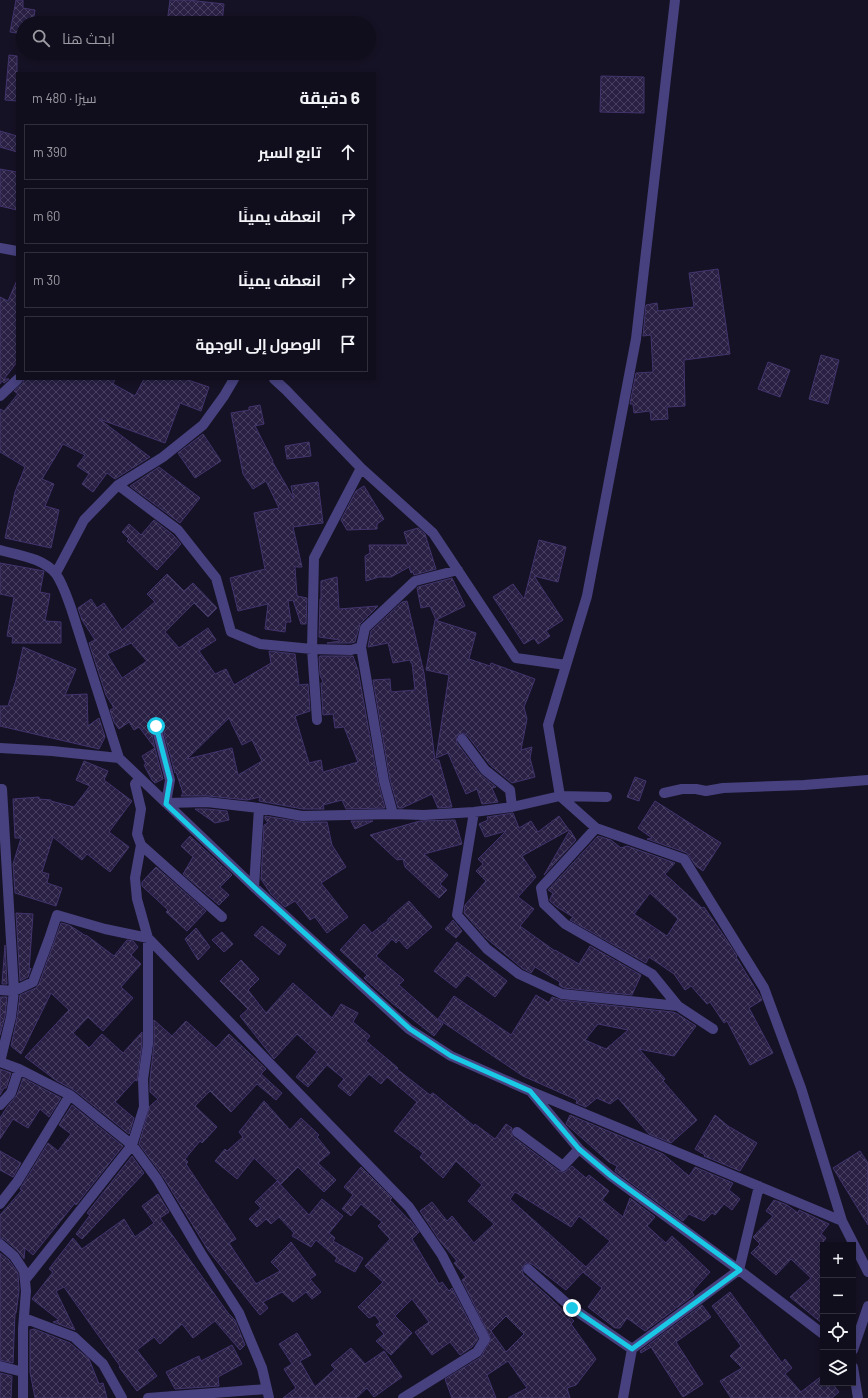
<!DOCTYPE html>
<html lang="ar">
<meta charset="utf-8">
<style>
:root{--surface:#100e1c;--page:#1e1c29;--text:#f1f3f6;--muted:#9c9ca3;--line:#302e3b}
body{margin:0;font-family:Barlow,Cairo,sans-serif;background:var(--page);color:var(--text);direction:rtl}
.controls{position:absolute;right:12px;bottom:12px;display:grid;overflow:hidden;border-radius:0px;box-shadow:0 2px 6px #0003}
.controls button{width:36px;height:36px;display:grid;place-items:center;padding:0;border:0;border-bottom:1px solid var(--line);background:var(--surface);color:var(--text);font:20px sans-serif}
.stop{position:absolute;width:12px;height:12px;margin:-9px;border:3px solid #1ac9e6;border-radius:50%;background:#fff}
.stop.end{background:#1ac9e6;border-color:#fff;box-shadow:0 1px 4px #0008}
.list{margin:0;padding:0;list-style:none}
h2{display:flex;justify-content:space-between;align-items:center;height:52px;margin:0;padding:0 16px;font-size:17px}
h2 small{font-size:13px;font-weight:400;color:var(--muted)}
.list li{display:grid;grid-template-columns:26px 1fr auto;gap:12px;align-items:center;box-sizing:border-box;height:56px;margin:0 8px 8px;padding:0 8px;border:1px solid var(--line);border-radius:0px}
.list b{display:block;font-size:15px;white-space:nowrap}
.list em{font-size:13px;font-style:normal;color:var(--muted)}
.icon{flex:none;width:22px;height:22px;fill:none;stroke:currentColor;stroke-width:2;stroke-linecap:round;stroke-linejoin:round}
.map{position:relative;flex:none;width:868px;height:1398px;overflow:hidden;direction:ltr}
.search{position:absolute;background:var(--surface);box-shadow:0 2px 6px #0003;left:16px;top:16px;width:360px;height:44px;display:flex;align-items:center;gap:10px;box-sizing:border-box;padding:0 14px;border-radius:22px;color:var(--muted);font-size:15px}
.panel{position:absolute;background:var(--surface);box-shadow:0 2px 6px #0003;left:16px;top:72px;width:360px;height:308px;border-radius:0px;direction:rtl}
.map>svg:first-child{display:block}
</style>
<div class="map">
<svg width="868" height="1398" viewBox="0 0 868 1398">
<defs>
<pattern id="building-cross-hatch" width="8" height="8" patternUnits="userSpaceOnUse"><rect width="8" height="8" fill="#292044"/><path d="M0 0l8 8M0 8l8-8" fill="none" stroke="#484060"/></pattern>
</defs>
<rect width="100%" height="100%" fill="#161225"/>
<path fill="url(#building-cross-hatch)" stroke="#42346d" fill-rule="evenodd" d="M16 0H23V8L35 10 33 23H23V34L10 32Z
M170 0H188L224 4 222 23H167Z
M9 55 17 56V101L5 100Z
M601 76 644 77V113L600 112Z
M0 131 17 136V152L0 147Z
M0 169 17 172V210L0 206Z
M718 269 730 354 684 360 685 406 667 407 668 419 651 420 650 411 634 413 633 404H630L636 373 653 372 651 335 643 336 646 305 657 303 658 311 694 307 689 273Z
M17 280V362L4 379H9L4 383 2 381 0 384V297L8 301Z
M821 355 839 360 828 404 809 399Z
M768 362 790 370 780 397 758 389Z
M24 379H115L113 384 135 396 144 379H185L209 387 201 411 180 403 165 443 99 419 150 457 115 479 107 473 93 492 82 484 89 474 77 466 85 455 63 444 42 479 54 484 45 506 59 510 51 548 5 538 15 492 25 467 0 452V409L4 411 18 394 14 391 23 383Z
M260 405 264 424 255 426 273 461H272L294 499 291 486 318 482 323 523 293 527 302 567H295L297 596 307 598 306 624H301L293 600 288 601 291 622H286L285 632 265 629 268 604 238 611 230 578 265 569 254 513 279 508 266 481 253 489 243 474 231 413 249 410V407Z
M203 434 221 461 195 478 178 453Z
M309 442 311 456 287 459 285 446Z
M159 467 200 498 180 523 130 486Z
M364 486 384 519 377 524V529L347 530 341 520 356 491Z
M154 520 173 535 181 544 157 570 127 541 129 539 122 532 129 524 141 535Z
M418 528 425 534 436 569 414 575 413 572 411 573 409 567 391 577H379L366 581 365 556 370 553 369 545H408L404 532Z
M539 540 566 547 558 582 534 576 563 620 546 631 550 636 538 644 534 638 524 644 493 597 513 584 524 599Z
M0 563 44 571 40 592 50 594 45 621 61 622V643H12L13 637 7 636 14 597 0 594Z
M167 574 184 591 193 583 217 608 208 617 194 603 165 632 179 648 208 628 216 640 199 651 215 674 226 669 234 685 271 663 269 651 295 654 299 685 308 684 310 711 295 716 309 763 321 760 323 772 358 762 344 727 335 728 333 714 323 715 321 683 323 682 320 675 319 657 320 656H353L358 670 378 782 385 808 346 809 342 800 323 805 324 809H303L259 801 260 797 247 800 208 796H181L183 793 176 772 175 773 161 722 157 720H154L150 725 155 748 139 727 134 730 129 722 119 729 114 722 110 710 114 708 106 695 89 643 95 640 82 620 78 608 91 599 97 608 104 603 122 630 155 602 147 594ZM131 643 147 661 122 678 107 654ZM229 718 242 745 252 740 262 761 238 775 232 748 187 759Z
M337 577 339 609 378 606 360 624 355 642 350 643H327L340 641V640L319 637 320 599 321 600V581Z
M452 578 465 606 436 620 430 606 421 608 417 588 418 587Z
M407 601 424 673 435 760H439L452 807 438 808 432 794 402 808H398L390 780 373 680 390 679 391 692 415 690 412 663H411L410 660 393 663 388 643 368 647 371 631 402 602Z
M435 620 476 633 469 659 490 666 491 663 535 679 524 707 527 719 521 750 532 747 530 758 535 777 512 783 490 765 467 735 461 733 456 737 457 743 480 774 496 787 492 788 498 802 482 804 477 789 466 794 448 753 436 758 449 675 426 670Z
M23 647 76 669 65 695 87 694 88 726 99 718 105 737 99 749 0 726V706H8L16 680Z
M155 748 163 779 155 783 152 780 144 765 146 764 142 756Z
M84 761 108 771 104 780 132 801 109 832 129 847 110 872 87 854 82 860 53 837 42 872 49 874 47 883 62 888 56 906 15 893 13 864 21 838H15L13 799 39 797V799L51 800V801L74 807 90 786 76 780Z
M635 777 646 781 639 801 627 797Z
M655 801 721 843 703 871 696 866 687 853 647 839 652 838 638 828Z
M195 809H207L227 811 229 820 215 823Z
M513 813 519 828 531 821 538 832 559 816 569 830 522 856 536 877 518 897 534 909 520 926 555 951V950L579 964 590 946 641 975 632 995 564 988 559 985 560 982 535 967 531 973 522 968 486 938 464 913 465 905 486 881 476 871 483 864 478 859 506 831 485 837 479 824 488 820 487 817Z
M265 816 301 822H327L332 845 346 867 321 883 348 917 327 933 315 917 310 920 295 901 285 907 271 894 261 879 264 825 268 823 265 819Z
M455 820 462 844 424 854 448 875 440 884 447 890 439 898 405 867 403 859 397 860 370 835 420 821Z
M351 821H373L355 829Z
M570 830 576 840 544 875Z
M190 836 232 875 220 887 229 895 219 905 183 874 193 857 181 846Z
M598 836 611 840 621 848 627 846 675 863 665 874 702 908 704 907 726 939 737 956 736 957 760 996 762 1000 749 1008 773 1053 750 1065 727 1021 724 1023 710 1002 707 1004 691 986 685 990 674 974 649 957 646 963 570 920 573 917 557 907 550 901V899L553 893 548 890ZM650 893 678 919 667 936 634 914Z
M156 867 206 911 187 931 166 912 168 910 142 886V882Z
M409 901 432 927 407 949 399 940 396 943 392 939 376 956 404 980 399 985 443 1024 434 1036 392 1003 364 978 367 975 340 950 364 924 372 933 382 925 388 921V919Z
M16 913 33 914 29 971 31 968 28 977 20 981Z
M453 920 462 931 456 938 445 929Z
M61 923 69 925 86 936V935L114 956 127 940 133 941 138 947 131 955 141 964 121 987 133 998 103 1031 88 1017 73 1033 89 1048 102 1034 123 1053 142 1032V1044L137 1081 135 1080 115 1102 134 1118 129 1134 74 1090 57 1081 25 1057 69 1010 51 993 21 1054 11 1046 17 1018 20 995 36 988 39 984Z
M262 926 286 945 279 955 254 935Z
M196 928 210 947 198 960 185 939Z
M222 932 233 944 224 952 212 940Z
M457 942 507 981 495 997 467 975 456 988 434 971Z
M5 945 7 984H2Z
M241 960 259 979 248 990 266 1013 293 983 332 1018 341 1004 358 1013 353 1022 370 1036 366 1041 398 1068 397 1069 430 1095 433 1093 474 1126 475 1124 495 1139 506 1124 512 1128 511 1132 513 1137 559 1171 565 1172 572 1166 586 1178 589 1175 609 1191 602 1200 623 1217 630 1198 655 1217 647 1226 666 1243 672 1236 710 1272 692 1292 694 1295 645 1331 627 1318 620 1328H615L588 1307 602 1288 583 1272 566 1290 532 1264 526 1263 522 1268 523 1274 549 1297 574 1321 571 1324 596 1359 576 1385 567 1388 570 1398H508L527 1388 508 1361 487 1375 496 1398H452L445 1379 481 1357 491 1339 462 1280 466 1277 454 1263 457 1261 440 1241 420 1211 432 1202 447 1221 452 1216 474 1243 494 1224 468 1201 482 1185 456 1161 443 1178 420 1157 423 1153 394 1131 417 1102 387 1077 381 1084 369 1074 350 1096 338 1086 344 1079 327 1065 308 1087 296 1077 317 1052 297 1034 274 1059 240 1016 248 1009 220 981ZM515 1192 571 1227 579 1216 610 1241 586 1267 510 1199ZM506 1316 524 1334 506 1352 491 1331Z
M536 995 549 1003 552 997 561 1000 672 1012 676 1013 696 1026 674 1056 639 1049 665 1079 663 1081 697 1120 671 1143 649 1134 618 1098 610 1104 597 1098 586 1107 576 1103 577 1100 523 1076 438 1019 454 996 511 1035ZM598 1024 628 1030 606 1049 585 1040Z
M0 997H7L5 1016 0 1035Z
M154 1020 172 1036 186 1021 216 1048 229 1034 266 1069 261 1074 282 1093 276 1100 257 1084 231 1112 210 1091 195 1106 217 1127 202 1143 200 1141 185 1159 188 1162 186 1164 236 1239 229 1243 256 1284 280 1271 271 1262 291 1242 316 1275 310 1279 321 1292 312 1299 306 1292 293 1302 282 1292 263 1302 268 1308 260 1315 208 1250 162 1175 139 1144 150 1106 158 1099 150 1092V1079L154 1044Z
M0 1069 11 1073 6 1088H4L0 1095Z
M23 1078 61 1098 49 1117 40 1109 28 1128 13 1119 0 1139V1118L7 1107 17 1095Z
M264 1101 290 1130 301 1118 319 1135 317 1137 330 1153 318 1163 336 1180 324 1192 298 1167 281 1184 254 1158 237 1179 215 1161 225 1149 227 1151 243 1137 239 1132Z
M72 1105 123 1146 76 1205 75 1203 33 1255 25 1248 24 1259 18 1251 4 1239 0 1238V1215L22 1190 20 1189 48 1143 58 1151 71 1134 59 1125Z
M570 1115 663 1154 689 1176 695 1167 733 1183 729 1190 740 1199 732 1210 724 1204 715 1215 712 1213 704 1221 689 1214 683 1221 615 1171 617 1166 609 1162 566 1124Z
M715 1115 728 1126 757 1143 740 1171 704 1156 705 1155 695 1149Z
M0 1151 21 1163 13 1177 0 1170Z
M860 1151 868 1163V1225L833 1168Z
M132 1156 144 1173 82 1239 76 1234 90 1215 87 1213Z
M361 1167 392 1198 390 1200 409 1220H410L419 1232 412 1239 439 1284 442 1282 449 1291 452 1288 478 1339 472 1347 460 1355 450 1342 432 1355 415 1332 429 1322 412 1299 395 1316 412 1333 391 1355 376 1341 384 1334 376 1325 380 1322 375 1315 369 1318 358 1307 383 1282 365 1266 390 1239 378 1226 382 1222 361 1204 351 1216 342 1209 353 1195 344 1187Z
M277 1181 309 1215 322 1199 343 1216 329 1233 335 1238 333 1241 363 1258 355 1272 335 1261 337 1258 316 1240 311 1247 292 1236 294 1233 279 1217 271 1224 266 1219 257 1227 249 1219 261 1208 255 1202Z
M158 1194 169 1212 160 1218 228 1313 235 1320 245 1345 240 1350 215 1321 193 1338 182 1324 160 1344 154 1337 137 1350 157 1376 137 1391 119 1367 120 1366 64 1287 56 1291 75 1330 53 1322 59 1320 32 1299 53 1272 49 1269 73 1238 82 1249 124 1219 135 1237 154 1223 142 1206Z
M774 1200 787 1205 798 1213 799 1210 829 1224 821 1234 826 1238 823 1242V1324L790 1297 811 1278 791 1259 776 1275 751 1253 760 1244 753 1237 773 1216 766 1211Z
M0 1253 9 1260 18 1273 19 1291 16 1313H15L13 1363 0 1360Z
M730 1292 782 1363 785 1359 792 1368 785 1374 801 1392 823 1375V1383H832L839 1392 832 1398H731L720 1381 742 1368 730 1356 741 1346 712 1306Z
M702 1305 711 1317 676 1342 703 1384 683 1397 651 1347 641 1353 640 1351Z
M34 1329 70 1343 89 1359 99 1384 103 1383 107 1398H35L30 1372V1330Z
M297 1333 311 1355 300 1361 315 1387 335 1369 331 1365 351 1348 365 1364 384 1351 402 1377 374 1397 367 1388 356 1398H283L296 1388 284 1369 292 1364 279 1344Z
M232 1345 242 1364 218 1377 219 1386 175 1389 166 1372 199 1356 201 1361Z
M0 1373 12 1376 11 1398H0Z"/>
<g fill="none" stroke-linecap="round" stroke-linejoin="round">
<path stroke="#47427f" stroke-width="10" d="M675 0 636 339 587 596 548 725 560 796 596 828 684 859 764 988 801 1088 842 1221
M0 248 17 251
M274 379 286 390 361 468 433 533 516 658 566 665
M0 396 18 379
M118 485 178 530 216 578 231 632 260 644 312 649 351 650 361 647
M0 550C18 555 44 558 56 574 63 584 67 597 71 608L119 758 254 887 409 1029 451 1056 530 1091 842 1221 868 1272
M56 573 84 520 118 485 163 457 203 425 224 396 234 379
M317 720 312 649 314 558 361 468
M156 726 170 780 166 803 207 802 259 808 302 816 393 814 424 815 474 812 512 807 560 796 607 797
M462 739 485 770 510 790 512 807
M0 748 52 751 119 758
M140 778 135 784 141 809 137 834 141 845 222 917
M0 789H2L14 991 11 1017 0 1062
M664 793 682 789H696L706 791 723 788 804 785 868 780
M474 812 457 915 487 949 519 974 562 994 678 1006
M393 814 384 781 361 647 365 628 415 581 458 570
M596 828 541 888 544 904 565 924 652 974 678 1006 713 1029
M141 845 135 878 137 899 148 938 409 1207 442 1255 485 1339 477 1352 403 1398
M254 887 259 808
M0 990 14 991 33 982 49 939 57 915 105 929 148 938V1044L143 1079 144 1107 132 1145 25 1280
M0 1062 19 1069 70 1095 132 1145 157 1179 202 1255 239 1313 262 1368 269 1398
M532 1093 579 1149 611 1176 739 1270 823 1334
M0 1105 11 1093 19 1069
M517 1132 563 1166 579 1149
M0 1204 17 1182 70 1095
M0 1244 14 1256 24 1271 26 1291 23 1329V1398
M528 1269 572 1308 632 1349
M24 1318 74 1337 103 1364 122 1398
M853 1350 868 1306
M0 1366 23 1372
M853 1367 858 1398
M148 1398 267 1389
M623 1398 632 1349 739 1270 759 1186"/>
</g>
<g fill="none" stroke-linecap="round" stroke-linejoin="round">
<path stroke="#1ac9e6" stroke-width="5" d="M156 726 170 780 166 804 254 887 410 1029 451 1056 530 1091 579 1149 611 1176 740 1270 632 1349 572 1308"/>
</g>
</svg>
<div class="controls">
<button>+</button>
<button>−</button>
<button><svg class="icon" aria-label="locate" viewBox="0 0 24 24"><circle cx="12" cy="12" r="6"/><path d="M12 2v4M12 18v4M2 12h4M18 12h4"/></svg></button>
<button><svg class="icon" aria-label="layers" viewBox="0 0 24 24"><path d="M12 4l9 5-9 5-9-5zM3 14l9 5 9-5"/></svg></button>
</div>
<div class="stop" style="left:156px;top:726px"></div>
<div class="stop end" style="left:572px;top:1308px"></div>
<div class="search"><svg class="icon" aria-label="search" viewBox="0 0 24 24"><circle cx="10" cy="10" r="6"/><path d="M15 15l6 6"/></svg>ابحث هنا</div>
<section class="panel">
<h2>6 دقيقة<small>سيرًا · 480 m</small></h2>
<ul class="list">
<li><svg class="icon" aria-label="ahead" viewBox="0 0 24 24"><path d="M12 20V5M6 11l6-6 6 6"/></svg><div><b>تابع السير</b></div><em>390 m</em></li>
<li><svg class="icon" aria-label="right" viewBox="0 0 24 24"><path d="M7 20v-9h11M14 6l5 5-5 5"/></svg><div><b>انعطف يمينًا</b></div><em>60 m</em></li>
<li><svg class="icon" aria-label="right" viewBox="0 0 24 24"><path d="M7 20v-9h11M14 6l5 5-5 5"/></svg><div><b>انعطف يمينًا</b></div><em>30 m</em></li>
<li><svg class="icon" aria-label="arrive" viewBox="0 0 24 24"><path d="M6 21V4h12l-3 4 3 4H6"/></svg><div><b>الوصول إلى الوجهة</b></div></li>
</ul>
</section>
</div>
